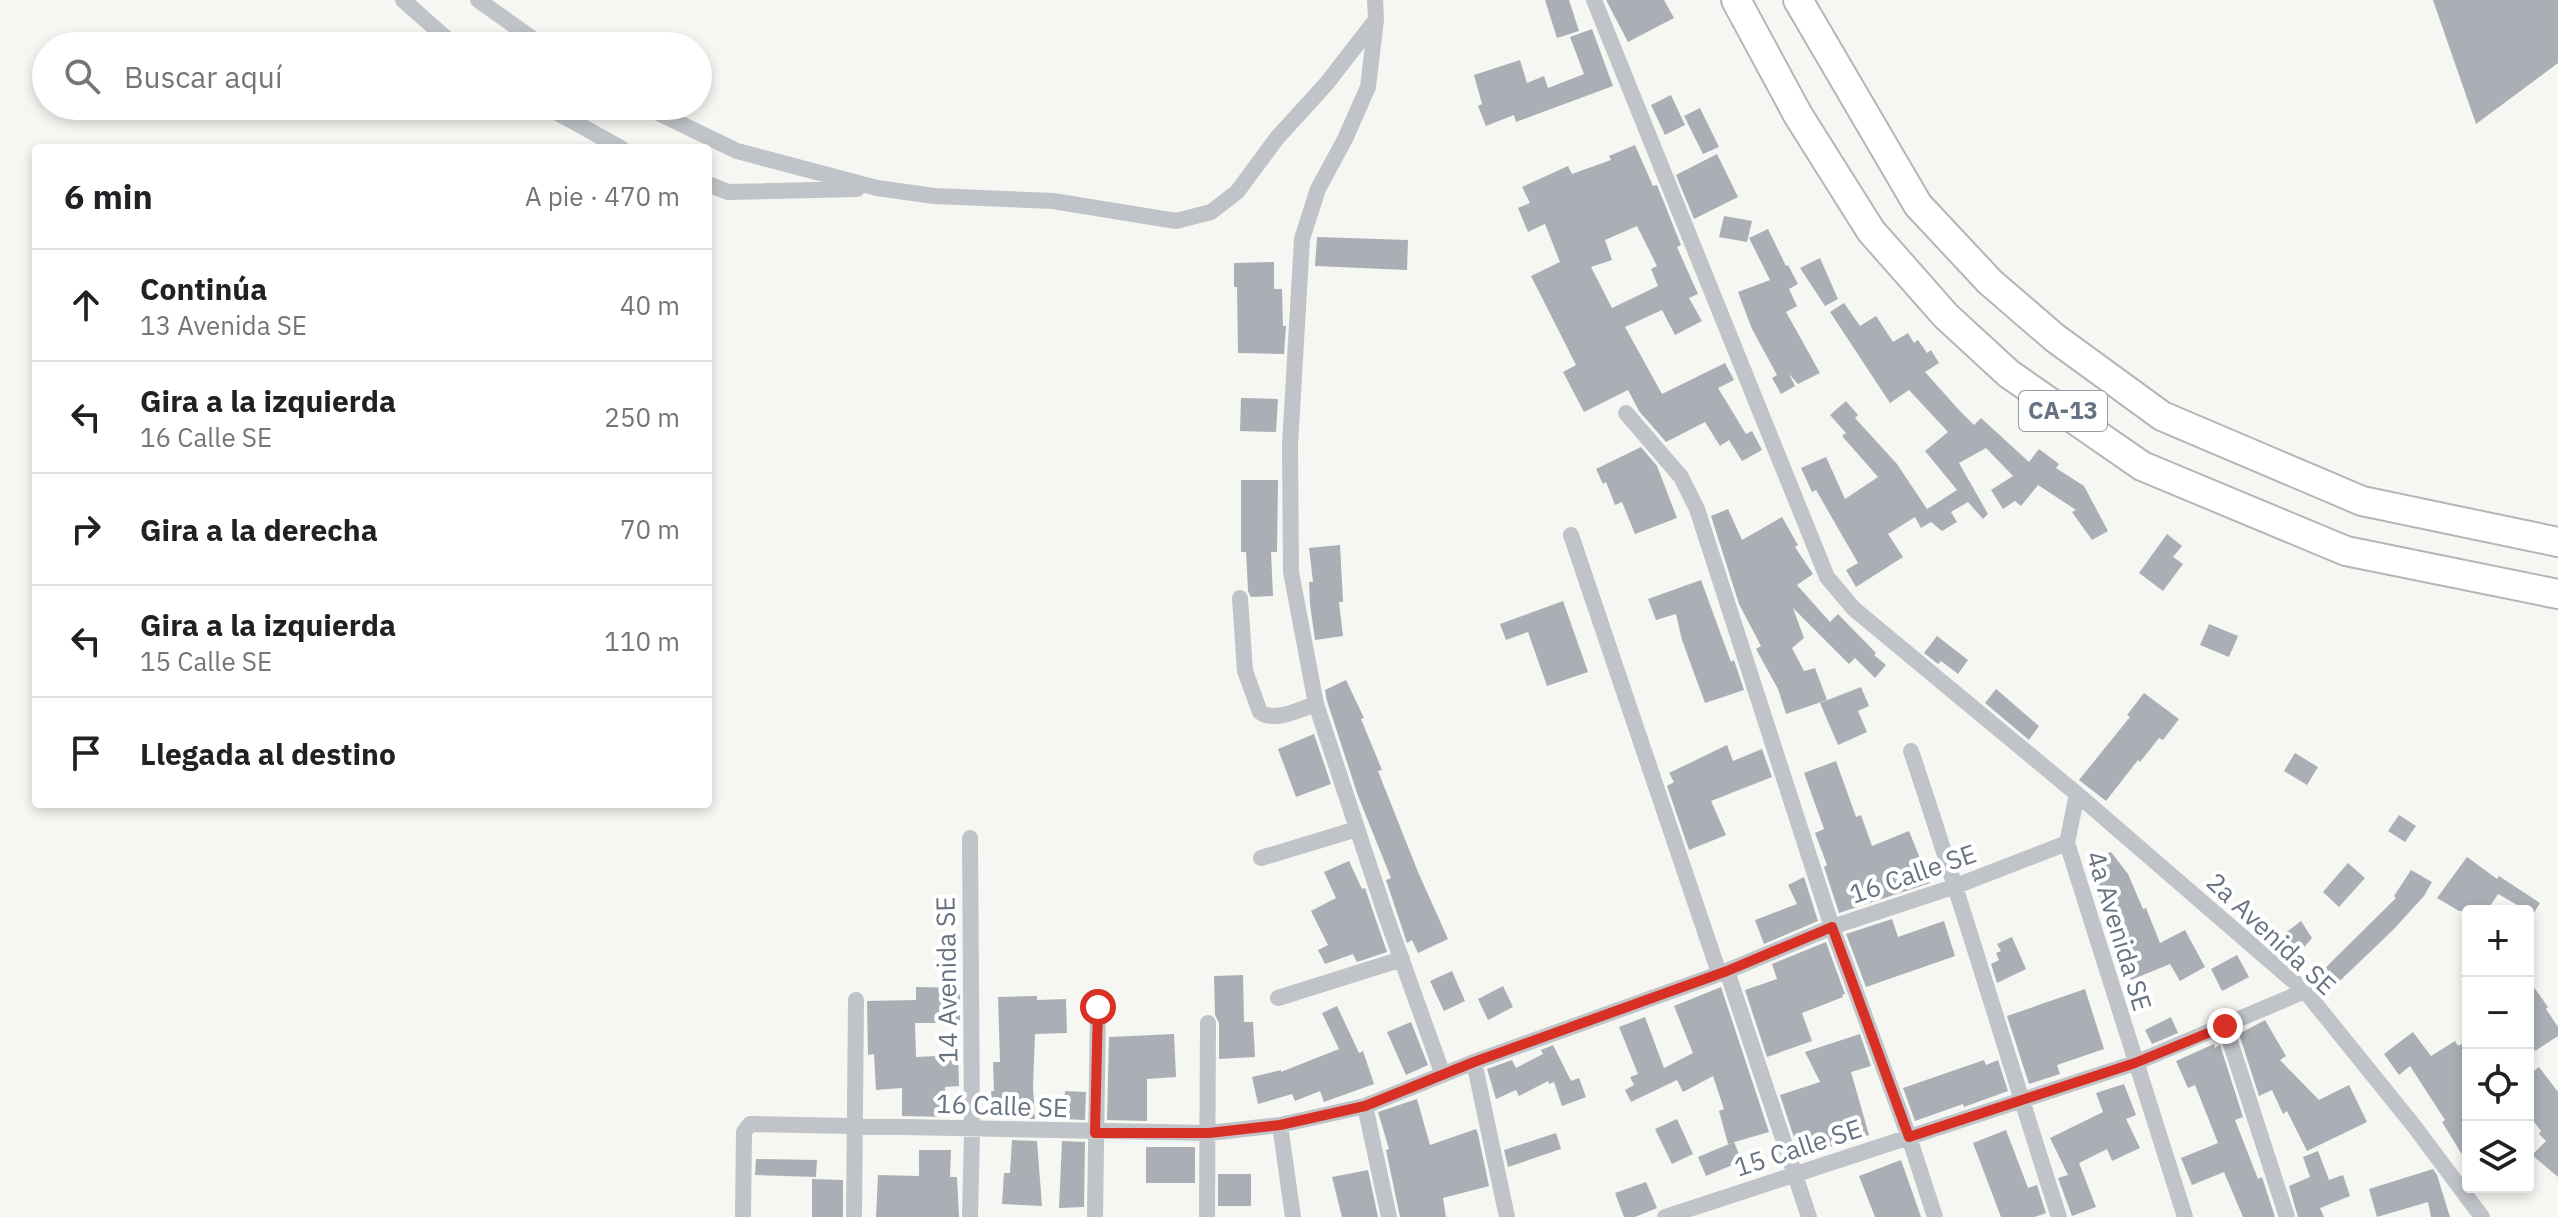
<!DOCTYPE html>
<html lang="es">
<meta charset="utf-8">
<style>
:root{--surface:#fff;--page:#f2f2f2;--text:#202124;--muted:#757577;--line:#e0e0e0}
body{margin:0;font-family:"IBM Plex Sans",sans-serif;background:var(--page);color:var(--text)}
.controls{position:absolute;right:24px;bottom:24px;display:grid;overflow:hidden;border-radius:8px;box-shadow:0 4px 12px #0003}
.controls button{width:72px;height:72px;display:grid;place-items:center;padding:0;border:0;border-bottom:2px solid var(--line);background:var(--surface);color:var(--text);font:40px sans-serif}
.stop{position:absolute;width:24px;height:24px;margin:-18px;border:6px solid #d93025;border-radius:50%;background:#fff}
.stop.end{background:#d93025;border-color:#fff;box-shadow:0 2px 8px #0008}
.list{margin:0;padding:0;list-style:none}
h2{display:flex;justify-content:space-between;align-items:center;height:104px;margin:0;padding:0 32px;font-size:34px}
h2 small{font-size:26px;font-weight:400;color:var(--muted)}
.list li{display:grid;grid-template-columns:52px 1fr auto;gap:24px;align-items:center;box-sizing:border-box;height:112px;padding:0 32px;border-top:2px solid var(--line)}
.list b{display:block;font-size:30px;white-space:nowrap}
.list p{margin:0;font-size:26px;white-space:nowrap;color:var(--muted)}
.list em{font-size:26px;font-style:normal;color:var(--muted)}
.icon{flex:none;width:44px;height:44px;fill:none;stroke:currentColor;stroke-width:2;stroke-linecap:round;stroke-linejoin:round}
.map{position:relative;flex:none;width:2558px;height:1217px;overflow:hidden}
.search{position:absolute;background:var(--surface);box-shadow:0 4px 12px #0003;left:32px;top:32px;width:680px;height:88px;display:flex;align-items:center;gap:20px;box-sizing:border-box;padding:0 28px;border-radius:44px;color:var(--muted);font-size:30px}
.panel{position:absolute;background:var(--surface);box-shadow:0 4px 12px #0003;left:32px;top:144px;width:680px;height:664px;border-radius:8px}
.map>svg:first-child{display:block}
</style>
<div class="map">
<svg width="2558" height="1217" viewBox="0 0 2558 1217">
<rect width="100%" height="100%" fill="#f6f6f3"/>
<path fill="#aaafb6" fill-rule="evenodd" d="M1545 0H1569L1579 31 1557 38Z
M1606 0H1664L1674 18 1628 42Z
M2433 0H2558V63L2476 124Z
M1592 29 1613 86 1516 122 1514 115 1486 126 1478 106 1482 104 1474 75 1520 60 1527 83 1544 76 1548 88 1584 74 1570 37Z
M1671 95 1685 125 1665 135 1651 105Z
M1700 108 1719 147 1703 154 1684 116Z
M1635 145 1653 186 1657 185 1681 245 1677 247 1698 294 1689 298 1702 321 1675 335 1662 310 1625 327 1662 394 1725 363 1734 380 1718 388 1746 434 1752 431 1762 450 1742 461 1729 440 1720 446 1705 422 1666 442 1639 411 1628 390 1584 412 1563 372 1576 365 1531 276 1560 262 1545 224 1528 232 1518 208 1530 203 1522 187 1568 166 1572 174 1611 160 1609 156ZM1637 226 1657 266 1651 269 1658 286 1612 308 1591 267 1612 260 1605 240Z
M1717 154 1738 197 1694 219 1676 175Z
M1724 216 1752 221 1747 242 1719 237Z
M1768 229 1786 266 1788 265 1798 284 1789 289 1797 306 1786 312 1820 373 1798 384 1789 374 1795 386 1781 394 1772 378 1777 375 1752 329 1738 292 1770 280 1749 238Z
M1317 237 1408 240 1407 270 1315 266Z
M1820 258 1838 299 1825 306 1800 268Z
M1274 262V289H1282L1283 326H1286L1284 354 1238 353 1237 287H1234V263Z
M1844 303 1860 326 1876 316 1893 342 1908 333 1914 343 1918 340 1927 353 1931 350 1939 363 1925 372 1959 410 1974 425 1981 418 2029 462 2039 449 2059 464 2056 468 2084 486 2108 531 2092 540 2072 512 2076 510 2038 485 2021 506 2015 501 2003 509 1991 490 2013 476 1986 448 1959 463 1988 514 1983 519 1968 502 1951 512 1957 522 1942 531 1931 522 1921 528 1915 517 1888 534 1903 557 1856 587 1846 570 1858 563 1816 490 1812 492 1801 468 1826 457 1845 499 1878 477 1842 436 1846 433 1830 415 1846 401 1858 415 1855 418 1897 464 1927 509 1957 490 1925 451 1948 432 1909 390 1890 403 1830 312Z
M1241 398 1278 399 1276 432 1240 431Z
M1641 447 1657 466 1677 518 1635 534 1622 502 1615 505 1606 482 1603 484 1596 469Z
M1241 480H1278L1277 552H1271L1273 596 1251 597 1248 591 1246 552H1241Z
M1728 509 1742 540 1782 517 1798 545 1795 547 1813 574 1797 585 1830 622 1838 614 1876 653 1874 655 1886 665 1875 678 1855 658 1849 664 1793 608 1804 638 1792 648 1804 671 1815 668 1827 700 1786 714 1778 689 1756 649 1761 646 1739 604 1711 516Z
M2167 534 2182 546 2173 557 2183 564 2163 591 2139 573Z
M1340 545 1343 602H1339L1343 636 1315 640 1310 604 1309 582H1313L1309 548Z
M1701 580 1731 662 1734 660 1744 690 1705 703 1682 640 1676 614 1656 620 1648 599Z
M1563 601 1588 672 1547 686 1528 632 1506 640 1500 624Z
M2209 624 2238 636 2229 657 2200 645Z
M1937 636 1968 660 1958 674 1941 661 1938 664 1924 653Z
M1346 680 1364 718 1361 719 1382 770 1378 771 1418 872 1448 939 1418 953 1412 940 1407 943 1386 880 1391 878 1358 796 1327 701 1325 690Z
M1861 687 1869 706 1858 711 1867 732 1838 745 1820 703Z
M1996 689 2039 726 2029 740 1985 703Z
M2144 693 2179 719 2163 740 2159 738 2140 762 2138 760 2106 801 2079 780 2130 717 2127 715Z
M1314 734 1331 784 1296 797 1278 749Z
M1727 745 1733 761 1762 749 1772 777 1711 801 1726 835 1689 850 1667 786 1674 782 1669 773Z
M2295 753 2318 767 2307 785 2284 771Z
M1836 761 1856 817 1861 815 1872 846 1909 831 1930 883 1839 913 1824 867 1827 865 1815 833 1824 829 1804 773Z
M2399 815 2416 826 2405 842 2388 831Z
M2111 852 2128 874 2143 909 2146 908 2160 943 2185 930 2205 967 2180 981 2170 964 2131 980 2122 956 2125 955 2093 882 2102 879 2093 860Z
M2467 857 2497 879 2499 876 2540 903 2532 916 2528 911 2498 894 2487 911H2459L2437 898Z
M1349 861 1362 889 1365 888 1387 952 1357 962 1353 954 1325 964 1318 950 1328 945 1311 911 1336 898 1324 872Z
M2348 863 2365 878 2339 907 2323 892Z
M2411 870 2432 882 2424 896 2393 930 2324 996 2311 982 2396 898 2394 896Z
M1804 877 1818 921 1764 944 1755 920 1797 904 1788 885Z
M1892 919 1898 937 1944 921 1955 956 1866 987 1846 934Z
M2301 921 2312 938 2295 958 2280 937Z
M2012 937 2026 969 1997 983 1991 964 1999 960 1996 953 2001 951 1997 944Z
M1826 942 1845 994 1842 995 1843 997 1802 1013 1812 1041 1767 1057 1745 990 1777 979 1772 964Z
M2237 955 2249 977 2222 991 2211 969Z
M1452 971 1465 1001 1444 1011 1430 981Z
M1243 975 1244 1022H1253L1255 1057 1219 1059V1023L1215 1015 1214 976Z
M2528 979 2548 1007 2546 1009 2558 1027V1036L2535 1051 2528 1041Z
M1503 986 1513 1007 1488 1020 1478 999Z
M916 987 960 988V1023H915L916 1057 958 1055 959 1086 945 1087 946 1117 902 1116V1088L876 1090 874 1054 868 1055 867 1001 916 1000Z
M1721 987 1769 1132 1728 1144 1719 1111 1724 1109 1713 1076 1683 1092 1677 1080 1631 1102 1625 1090 1634 1085 1630 1077 1638 1074 1619 1027 1645 1017 1664 1068 1693 1053 1674 1006Z
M2085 989 2104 1049 2057 1065 2060 1074 2029 1084 2007 1016Z
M1037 996V1000L1066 999 1067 1033 1035 1034 1033 1087 1035 1119 994 1118 991 1091H994L993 1062H1000L998 997Z
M1337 1006 1359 1053 1363 1051 1374 1084 1324 1102 1320 1091 1295 1101 1292 1094 1258 1104 1252 1077 1281 1070V1072L1339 1049 1322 1013Z
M2171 1017 2178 1033 2152 1044 2145 1030Z
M2265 1020 2286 1056 2280 1060 2319 1100 2349 1085 2367 1122 2307 1151 2287 1111 2283 1114 2272 1090 2259 1096 2239 1034Z
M1411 1022 1428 1065 1406 1075 1387 1032Z
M2413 1032 2431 1056 2455 1041 2458 1046 2468 1040V1164L2442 1122 2445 1120 2410 1066 2399 1075 2384 1054Z
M1174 1034 1176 1077 1147 1079V1121L1107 1120 1109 1037Z
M1860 1034 1871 1066 1851 1072 1869 1135 1800 1156 1780 1095 1820 1082 1805 1052Z
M2214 1044 2215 1048 2220 1045 2243 1117 2235 1120 2258 1179 2262 1177 2275 1217H2243L2224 1172 2192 1185 2181 1158 2218 1143 2195 1085 2188 1088 2176 1061Z
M1553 1045 1571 1081 1579 1078 1586 1097 1562 1106 1554 1082 1549 1084 1548 1081 1519 1096 1516 1090 1496 1099 1487 1069 1512 1060 1516 1068 1543 1054 1541 1050Z
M1984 1060 1986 1065 1998 1060 2008 1091 1964 1107 1963 1104 1915 1121 1903 1088Z
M2539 1067 2558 1092V1177L2532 1155 2546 1141 2539 1134 2541 1131 2528 1114V1075Z
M2124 1084 2136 1115 2126 1119 2140 1148 2112 1161 2107 1149 2079 1163 2096 1207 2072 1216 2058 1178 2068 1175 2050 1138 2103 1112 2096 1093Z
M1065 1091 1086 1092 1085 1120 1063 1119Z
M1417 1099 1430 1145 1476 1129 1478 1134 1489 1186 1443 1198 1446 1217H1400L1386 1150 1389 1149 1378 1112Z
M1677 1119 1693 1154 1672 1164 1655 1129Z
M2006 1130 2028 1188 2037 1185 2046 1213 2035 1217H2001L1973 1143Z
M1556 1133 1561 1149 1508 1167 1504 1150Z
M1012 1140 1037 1141 1042 1206 1002 1204 1004 1173H1010Z
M1062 1141 1085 1142 1084 1207 1059 1208Z
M1734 1142 1742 1161 1706 1176 1698 1157Z
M1146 1147H1195V1183H1146Z
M919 1150H951L950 1177H957L959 1217H876L878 1175 919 1176Z
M2318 1151 2329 1180 2343 1175 2350 1196 2320 1208 2324 1217H2298L2289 1186 2310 1177 2303 1157Z
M756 1159 817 1160 816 1177 755 1175Z
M1901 1160 1921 1217H1875L1859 1176Z
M2433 1169 2437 1175 2450 1217H2431L2428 1202 2377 1217 2369 1189Z
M1368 1170 1378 1217H1342L1332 1177Z
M1218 1174H1251V1206H1218Z
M812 1179 843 1180V1217H812Z
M1646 1182 1657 1208 1635 1217H1624L1615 1193Z"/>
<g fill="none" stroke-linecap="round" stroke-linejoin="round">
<g stroke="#b3b6b9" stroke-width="32">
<path id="trunk" d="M1736 0 1798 115 1871 231 1946 316 2009 374 2142 466 2346 551 2558 594
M1798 0 1918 205 1990 282 2055 338 2162 416 2362 501 2558 542"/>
</g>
<path stroke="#c0c3c7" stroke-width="16" d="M403 0 455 46
M478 0 543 46
M1375 0 1376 20 1368 87 1345 139 1318 189 1302 239 1290 445 1291 572 1316 704 1386 916 1443 1075
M1594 0 1827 577 1854 609 2077 794 2305 991 2414 1126 2482 1217
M545 106 621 148
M644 106 737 151 877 188 934 196 1053 201 1176 221 1211 212 1237 192 1277 138 1327 83 1375 21
M708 184 728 192 857 189
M1626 413 1681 477 1697 509 1832 927 1909 1137 1935 1217
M1571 535 1719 973
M1240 598 1245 671 1260 712C1275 723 1299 709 1316 704
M1911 751C1963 906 2009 1062 2059 1217
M2077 794 2067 843 2185 1217
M970 838 972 1130 970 1217
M1261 858 1357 829
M1727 971 1809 1217
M1278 998 1402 959
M2225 1026 2287 1217
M1474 1062 1507 1217
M1365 1106 1389 1217
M1280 1125 1293 1217
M743 1217 744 1132 750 1124 1209 1133 1280 1125 1365 1106 1474 1062 1727 971 1832 927 1956 886 2067 843
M854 1217 856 1000
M1095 1217 1098 1007
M1207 1217 1208 1023
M1665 1217 2135 1063 2305 991"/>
<use href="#trunk" stroke="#fff" stroke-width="28"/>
</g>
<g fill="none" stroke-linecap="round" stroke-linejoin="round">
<path stroke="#d93025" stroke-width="10" d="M1098 1007 1095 1133H1209L1280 1125 1365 1106 1474 1062 1727 971 1832 927 1909 1137 2135 1063 2225 1026"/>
</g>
<g text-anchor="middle" stroke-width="8" stroke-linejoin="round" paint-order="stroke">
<rect fill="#fff" stroke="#959da8" stroke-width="2" x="2019" y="391" width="88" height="40" rx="6"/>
<g font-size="24" font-weight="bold" fill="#687382">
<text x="2063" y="419">CA-13</text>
</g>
<g font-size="26" fill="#687382" stroke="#fff">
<text transform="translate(1913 874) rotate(-19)" y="9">16 Calle SE</text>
<text transform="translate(2119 931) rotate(73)" y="9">4a Avenida SE</text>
<text transform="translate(2271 934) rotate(43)" y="9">2a Avenida SE</text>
<text transform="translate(947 980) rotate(-91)" y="9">14 Avenida SE</text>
<text transform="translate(1002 1106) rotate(2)" y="9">16 Calle SE</text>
<text transform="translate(1798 1148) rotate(-18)" y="9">15 Calle SE</text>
</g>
</g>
</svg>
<div class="controls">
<button>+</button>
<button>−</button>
<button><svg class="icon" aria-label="locate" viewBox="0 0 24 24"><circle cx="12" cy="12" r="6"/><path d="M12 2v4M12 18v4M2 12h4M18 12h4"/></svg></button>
<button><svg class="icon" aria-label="layers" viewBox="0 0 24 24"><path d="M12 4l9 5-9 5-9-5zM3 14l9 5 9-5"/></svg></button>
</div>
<div class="stop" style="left:1098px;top:1007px"></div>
<div class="stop end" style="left:2225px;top:1026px"></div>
<div class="search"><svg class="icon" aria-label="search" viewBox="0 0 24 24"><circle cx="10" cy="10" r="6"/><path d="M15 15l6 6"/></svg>Buscar aquí</div>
<section class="panel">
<h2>6 min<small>A pie · 470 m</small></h2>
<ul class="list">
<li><svg class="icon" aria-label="ahead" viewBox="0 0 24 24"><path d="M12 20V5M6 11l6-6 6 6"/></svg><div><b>Continúa</b><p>13 Avenida SE</p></div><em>40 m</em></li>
<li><svg class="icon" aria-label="left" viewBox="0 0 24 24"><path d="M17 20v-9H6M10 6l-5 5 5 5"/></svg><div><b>Gira a la izquierda</b><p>16 Calle SE</p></div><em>250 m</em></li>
<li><svg class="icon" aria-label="right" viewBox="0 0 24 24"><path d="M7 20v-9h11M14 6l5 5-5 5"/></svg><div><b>Gira a la derecha</b></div><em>70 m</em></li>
<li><svg class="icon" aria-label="left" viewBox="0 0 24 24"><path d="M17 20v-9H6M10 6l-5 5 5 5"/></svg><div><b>Gira a la izquierda</b><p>15 Calle SE</p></div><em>110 m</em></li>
<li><svg class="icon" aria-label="arrive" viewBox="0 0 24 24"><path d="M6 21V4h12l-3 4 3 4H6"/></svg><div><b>Llegada al destino</b></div></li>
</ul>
</section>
</div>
